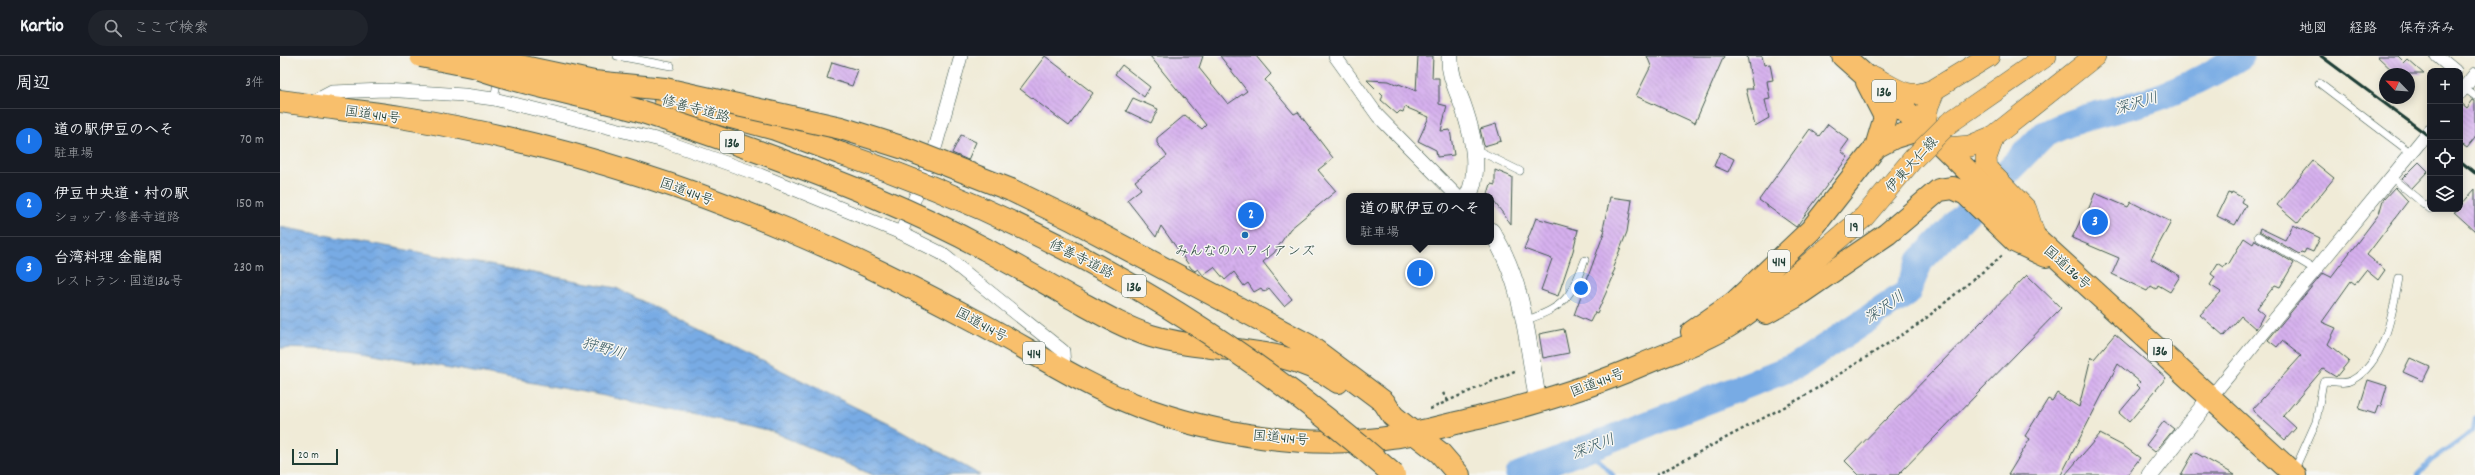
<!DOCTYPE html>
<html lang="ja">
<meta charset="utf-8">
<style>
:root{--surface:#171b24;--page:#20242c;--text:#f1f3f6;--muted:#9ea1a6;--line:#363941;--accent:#1a73e8}
body{margin:0;font-family:Dekko,"Klee One",sans-serif;background:var(--page);color:var(--text)}
.controls{position:absolute;right:12px;top:12px;display:grid;overflow:hidden;border-radius:8px;box-shadow:0 2px 10px #0003}
.controls button{width:36px;height:36px;display:grid;place-items:center;padding:0;border:0;border-bottom:1px solid var(--line);background:var(--surface);color:var(--text);font:20px sans-serif}
.compass{position:absolute;left:2099px;top:12px;width:36px;height:36px;border-radius:50%;background:var(--surface);box-shadow:0 2px 10px #0003;rotate:295deg}
.scale{position:absolute;left:12px;bottom:10px;width:46px;box-sizing:border-box;padding-left:4px;border:2px solid #1f3d34;border-top:0;font-size:11px;line-height:14px;white-space:nowrap;color:#1f3d34;-webkit-text-stroke:3px #f6f6f2;paint-order:stroke}
.you{position:absolute;left:1301px;top:232px;width:14px;height:14px;margin:-10px;border:3px solid #fff;border-radius:50%;background:#1a73e8;box-shadow:0 0 0 6px #1a73e833}
.badge{display:grid;place-items:center;width:26px;height:26px;border-radius:50%;background:var(--accent);color:#fff;font-size:13px;font-weight:700}
.pin{position:absolute;translate:-50% -50%;border:2px solid #fff;box-shadow:0 1px 4px #0006}
.popup{position:absolute;left:1066px;top:137px;width:148px;height:52px;box-sizing:border-box;display:grid;place-content:center;border-radius:8px;background:var(--surface);filter:drop-shadow(0 1px 3px #0005);font-size:13px;white-space:nowrap;color:var(--muted)}
.popup b{font-size:15px;color:var(--text)}
.popup::after{content:'';position:absolute;left:50%;top:100%;margin-left:-8px;border:8px solid transparent;border-top-color:var(--surface)}
.list{margin:0;padding:0;list-style:none}
h2{display:flex;justify-content:space-between;align-items:center;height:52px;margin:0;padding:0 16px;font-size:17px}
h2 small{font-size:13px;font-weight:400;color:var(--muted)}
.list li{display:grid;grid-template-columns:26px 1fr auto;gap:12px;align-items:center;box-sizing:border-box;height:64px;padding:0 16px;border-top:1px solid var(--line)}
.list b{display:block;font-size:15px;white-space:nowrap}
.list p{margin:0;font-size:13px;white-space:nowrap;color:var(--muted)}
.list em{font-size:13px;font-style:normal;color:var(--muted)}
.icon{flex:none;width:22px;height:22px;fill:none;stroke:currentColor;stroke-width:2;stroke-linecap:round;stroke-linejoin:round}
.map{position:relative;flex:none;width:2195px;height:419px;overflow:hidden}
header{display:flex;align-items:center;gap:24px;box-sizing:border-box;height:56px;padding:0 20px;background:var(--surface);border-bottom:1px solid var(--line)}
header strong{font-size:19px}
nav{display:flex;gap:22px;margin-inline-start:auto;font-size:14px}
.search{width:280px;height:36px;background:var(--page);display:flex;align-items:center;gap:10px;box-sizing:border-box;padding:0 14px;border-radius:22px;color:var(--muted);font-size:15px}
main{display:flex}
aside{flex:1;background:var(--surface)}
.map>svg:first-child{display:block}
</style>
<header>
<strong>Kartio</strong>
<div class="search"><svg class="icon" aria-label="search" viewBox="0 0 24 24"><circle cx="10" cy="10" r="6"/><path d="M15 15l6 6"/></svg>ここで検索</div>
<nav><a>地図</a><a>経路</a><a>保存済み</a></nav>
</header>
<main>
<aside>
<h2>周辺<small>3件</small></h2>
<ul class="list">
<li><span class="badge">1</span><div><b>道の駅伊豆のへそ</b><p>駐車場</p></div><em>70 m</em></li>
<li><span class="badge">2</span><div><b>伊豆中央道・村の駅</b><p>ショップ · 修善寺道路</p></div><em>150 m</em></li>
<li><span class="badge">3</span><div><b>台湾料理 金龍閣</b><p>レストラン · 国道136号</p></div><em>230 m</em></li>
</ul>
</aside>
<div class="map">
<svg width="2195" height="419" viewBox="0 0 2195 419">
<defs>
<pattern id="water-waves" width="16" height="10" patternUnits="userSpaceOnUse"><rect width="16" height="10" fill="#78abe4"/><path d="M0 5q4-4 8 0t8 0" fill="none" stroke="#628cba"/></pattern>
<pattern id="building-back-hatch" width="6" height="6" patternUnits="userSpaceOnUse"><rect width="6" height="6" fill="#d6b0ee"/><path d="M-1 5l2 2M0 0l6 6M5-1l2 2" fill="none" stroke="#ad90c2"/></pattern>
</defs>
<rect width="100%" height="100%" fill="#f6f6f2"/>
<filter id="ink" filterUnits="userSpaceOnUse"><feTurbulence type="fractalNoise" baseFrequency=".025" numOctaves="2"/><feDisplacementMap in="SourceGraphic" scale="8" xChannelSelector="R" yChannelSelector="G"/><feConvolveMatrix kernelMatrix="1 2 1 2 8 2 1 2 1" color-interpolation-filters="sRGB"/></filter>
<filter id="wash" filterUnits="userSpaceOnUse"><feTurbulence type="fractalNoise" baseFrequency=".012" numOctaves="4" result="noise"/><feDisplacementMap in="SourceGraphic" scale="16" xChannelSelector="R" yChannelSelector="G"/><feGaussianBlur stdDeviation="0.9" result="paint"/><feColorMatrix in="noise" values="0 0 0 0 0 0 0 0 0 0 0 0 0 0 0 0 0 1.4 0 .05"/><feComposite in="paint" operator="in"/></filter>
<g filter="url(#wash)">
<rect width="100%" height="100%" fill="#f0ebd7"/>
<path fill="url(#water-waves)" stroke="#4c748c" d="M0 171 336 232 617 372 700 419H593L488 374 320 339 72 294 0 292Z"/>
<g fill="none" stroke-linecap="round" stroke-linejoin="round">
<path stroke="#78abe4" stroke-width="4.5" d="M1306 391 1333 419
M2138 419 2151 405 2189 378 2193 374 2195 362"/>
<path stroke="#78abe4" stroke-width="27" d="M1239 419 1518 309 1627 237 1640 205 1763 79C1798 61 1831 56 1867 45 1900 35 1932 18 1961 0"/>
</g>
<g id="blocks">
<path fill="url(#building-back-hatch)" d="M765 0 813 37 789 70 740 33Z
M870 0H923L919 12 948 48 967 35 940 0H976L991 18 985 24 1014 58 1018 56 1053 102 1038 114 1056 135 1010 173 994 197 983 206 1012 243 1004 250 989 232 984 236 981 232 974 236 968 227 964 230 954 216 945 224 934 211 923 219 918 213 915 215 911 212 881 170 876 181 847 144 861 133 855 125 887 100 877 87V82L905 59 922 73 926 69Z
M1138 0H1153L1152 22H1159V48L1167 50 1161 75 1170 74 1174 99 1157 101 1156 94 1138 85 1149 61 1125 51 1123 56 1120 55 1117 58 1101 44 1103 40 1087 24 1109 25 1118 29 1119 28 1136 35Z
M1367 0H1444L1415 67 1356 40 1371 10Z
M1467 0H1482L1484 9 1490 8 1493 24 1487 25 1490 43 1485 44 1489 62 1475 70 1466 33H1473Z
M2097 0H2118L2125 7 2128 4 2144 18H2116Z
M552 6 578 14 572 30 547 22Z
M842 9 870 31 864 41 835 18Z
M853 42 878 53 871 67 846 55Z
M2193 44 2195 45V82L2187 92 2180 87V46L2187 52Z
M1216 68 1221 85 1204 90 1200 73Z
M1548 68 1569 84 1561 95 1568 101 1516 171 1479 144 1530 73 1539 80Z
M681 79 696 86 688 104 672 97Z
M1440 96 1454 103 1448 116 1434 110Z
M2033 105 2054 122 2018 167 1997 149Z
M2139 106 2148 115 2132 132 2122 123Z
M1215 114 1232 121 1231 168 1208 138 1211 128 1215 129Z
M2115 131 2128 145 2087 199 2105 214 2098 224 2086 214 2075 228 2071 225 2042 266 2056 272 2048 288 2069 305 2056 321 2043 313 2003 360 2016 372 2005 384 1973 355V353L2021 300 2002 285 1997 291 1988 284 2043 217 2051 221 2099 158 2103 144Z
M2195 133V175L2174 156 2180 153V150Z
M1952 136 1963 142 1961 146 1966 149 1955 169 1937 160 1948 137 1951 138Z
M1815 137 1848 151 1851 146 1891 166 1871 203 1900 220 1890 236 1878 229 1876 233 1871 230 1867 235 1832 218 1839 202 1792 182 1801 163 1804 164Z
M1330 141 1352 144 1347 176 1333 211 1335 213 1332 219H1334L1317 257 1315 256 1310 266 1294 259 1325 174 1323 173Z
M1256 162 1298 174 1293 195 1278 240 1261 234 1272 203 1244 193Z
M2013 169 2040 182 2033 196 2026 193 2024 197 2021 196 2019 198 1979 175 1980 172 2005 184Z
M1964 182 1973 188 1975 184 2014 207 2000 231 1995 229 1977 252 1984 258 1976 273 1961 260 1944 280 1920 259 1941 236 1930 229 1935 221 1931 218 1938 207 1944 211 1946 207 1948 209Z
M1747 219 1781 252 1618 419H1579L1565 405Z
M1284 273 1289 297 1263 302 1259 278Z
M1835 278 1886 322 1849 366 1839 357 1860 332 1857 329 1860 326 1838 308 1781 419H1728L1750 383 1745 380 1768 343 1772 345 1777 337 1799 351 1811 301 1814 303Z
M2130 302 2150 311 2143 325 2123 316Z
M2088 324 2107 330 2101 350H2098L2095 358 2079 353Z
M1884 365 1894 373 1875 396 1866 389Z
M1820 378 1845 391 1860 402 1847 419H1785Z
M1914 396 1955 419H1901Z"/>
</g>
</g>
<g filter="url(#ink)">
<use href="#blocks" fill-opacity="0" stroke="#3e574c" stroke-width="1"/>
<g fill="none" stroke-linecap="round" stroke-linejoin="round">
<g stroke="#3e574c" stroke-width="8">
<path id="service" d="M337 0 391 10
M2039 27 2131 97
M2184 32 2195 40
M214 43 218 22
M1195 93 1240 115
M2111 121 2150 153
M1978 180 2034 213
M1244 265C1286 250 1289 244 1305 204
M2014 415 2036 366 2043 326C2049 323 2062 330 2072 324 2105 307 2113 255 2119 222"/>
</g>
<g stroke="#3e574c" stroke-width="14">
<path id="minor" d="M1055 0 1098 60 1177 140
M2157 0 2175 15
M2180 37 2195 18
M29 48 52 36 105 34 184 39 214 43 384 85 480 119 621 177 661 197 783 295 784 313
M621 177 656 89 681 0
M1931 341 2150 74"/>
</g>
<g stroke="#3e574c" stroke-width="18">
<path id="tertiary" d="M1170 0C1169 18 1176 31 1182 47 1192 75 1202 113 1188 140
M1211 175C1244 225 1248 290 1258 347
M1870 419 1931 341"/>
</g>
<g stroke="#3e574c" stroke-width="22">
<path id="primary" d="M1594 21C1618 34 1628 45 1655 33
M1669 67 1766 0
M1644 72 1648 50 1655 33 1709 0
M1666 92 1690 90 1714 80
M1755 181 1746 153 1707 113 1706 102 1714 80 1815 0
M1505 228 1584 161 1633 103"/>
</g>
<g stroke="#3e574c" stroke-width="24">
<path id="trunk" d="M1563 0 1644 72 1755 181 2015 419
M0 45C40 51 80 55 120 61 249 82 377 119 498 170 565 197 630 230 694 264 749 293 801 328 858 350 934 379 1031 394 1112 381 1141 377 1169 368 1198 362 1254 348 1306 333 1359 310 1388 297 1419 288 1447 271 1467 259 1486 242 1505 228
M1596 91 1615 81 1644 72
M1486 257 1515 241 1607 178 1659 134 1673 132 1686 138 1736 186 1766 200
M1412 276 1455 246 1531 174 1596 91 1605 61 1587 26
M1134 377 1160 397 1179 419"/>
</g>
<g stroke="#3e574c" stroke-width="24">
<path id="motorway" d="M385 43 495 73 562 98
M731 134 791 163 1028 289 1104 346 1113 360 1134 377
M705 193C734 209 763 225 792 242 818 256 843 271 871 280 934 299 1002 286 1058 326"/>
</g>
<path stroke="#3e574c" stroke-width="2.5" stroke-dasharray="3 3" stroke-linecap="butt" d="M1163 337 1168 345
M1150 353 1237 314
M1376 419 1523 341 1639 268 1723 199"/>
<use href="#service" stroke="#fff" stroke-width="7"/>
<use href="#minor" stroke="#fff" stroke-width="13"/>
<use href="#tertiary" stroke="#fff" stroke-width="17"/>
<use href="#primary" stroke="#f8bf6c" stroke-width="21"/>
<use href="#trunk" stroke="#f8bf6c" stroke-width="22"/>
<use href="#motorway" stroke="#f8bf6c" stroke-width="22"/>
<path stroke="#1f3d34" stroke-width="3" d="M2041 0 2150 81
M2180 105 2195 117"/>
<g stroke="#3e574c" stroke-width="22" stroke-linecap="butt">
<path id="primary-bridge" d="M1633 103 1669 67"/>
</g>
<g stroke="#3e574c" stroke-width="24" stroke-linecap="butt">
<path id="motorway-bridge" d="M141 0 207 13
M192 0 314 26 385 33 561 72 624 92 731 134
M200 13C251 31 304 39 356 54 398 67 440 82 482 97 558 125 633 154 705 193
M562 98C766 167 952 276 1114 419"/>
</g>
<use href="#primary-bridge" stroke="#f8bf6c" stroke-width="21"/>
<use href="#motorway-bridge" stroke="#f8bf6c" stroke-width="22"/>
</g>
</g>
<circle fill="#1f6fb2" stroke="#f6f6f2" stroke-width="1.5" cx="965" cy="179" r="4"/>
<g text-anchor="middle" stroke-width="3" stroke-linejoin="round" paint-order="stroke">
<g fill="#f6f6f2" stroke="#60746d" stroke-width="1">
<rect x="1592" y="24" width="24" height="22" rx="3"/>
<rect x="440" y="75" width="24" height="22" rx="3"/>
<rect x="1565" y="159" width="18" height="22" rx="3"/>
<rect x="1488" y="194" width="22" height="22" rx="3"/>
<rect x="842" y="219" width="24" height="22" rx="3"/>
<rect x="1868" y="283" width="24" height="22" rx="3"/>
<rect x="743" y="286" width="22" height="22" rx="3"/>
</g>
<g font-size="13" font-weight="bold" fill="#1f3d34">
<text x="1604" y="40">136</text>
<text x="452" y="91">136</text>
<text x="1574" y="175">19</text>
<text x="1499" y="210">414</text>
<text x="854" y="235">136</text>
<text x="1880" y="299">136</text>
<text x="754" y="302">414</text>
</g>
<g font-size="14" fill="#1f3d34" stroke="#f6f6f2">
<text transform="translate(416 52) rotate(15)" y="5">修善寺道路</text>
<text transform="translate(93 58) rotate(8)" y="5">国道414号</text>
<text transform="translate(1631 108) rotate(-48)" y="5">伊東大仁線</text>
<text transform="translate(407 135) rotate(20)" y="5">国道414号</text>
<text transform="translate(802 202) rotate(27)" y="5">修善寺道路</text>
<text transform="translate(1788 211) rotate(42)" y="5">国道136号</text>
<text transform="translate(702 268) rotate(28)" y="5">国道414号</text>
<text transform="translate(1317 326) rotate(-21)" y="5">国道414号</text>
<text transform="translate(1001 381) rotate(5)" y="5">国道414号</text>
</g>
<g font-size="14" fill="#1f3d34" stroke="#f6f6f2">
<text x="965" y="199">みんなのハワイアンズ</text>
</g>
<g font-size="15" font-style="italic" fill="#355860" stroke="#f6f6f2">
<text transform="translate(1856 47) rotate(-17)" y="5">深沢川</text>
<text transform="translate(1604 251) rotate(-35)" y="5">深沢川</text>
<text transform="translate(324 292) rotate(16)" y="5">狩野川</text>
<text transform="translate(1313 390) rotate(-21)" y="5">深沢川</text>
</g>
</g>
</svg>
<div class="controls">
<button>+</button>
<button>−</button>
<button><svg class="icon" aria-label="locate" viewBox="0 0 24 24"><circle cx="12" cy="12" r="6"/><path d="M12 2v4M12 18v4M2 12h4M18 12h4"/></svg></button>
<button><svg class="icon" aria-label="layers" viewBox="0 0 24 24"><path d="M12 4l9 5-9 5-9-5zM3 14l9 5 9-5"/></svg></button>
</div>
<svg class="compass" viewBox="-18 -18 36 36"><path d="M0-13l5 13h-10z" fill="#e53935"/><path d="M0 13l5-13h-10z" fill="#9ea1a6"/></svg>
<div class="scale">20 m</div>
<div class="you"></div>
<div class="pin badge" style="left:1140px;top:217px">1</div>
<div class="popup"><b>道の駅伊豆のへそ</b>駐車場</div>
<div class="pin badge" style="left:971px;top:159px">2</div>
<div class="pin badge" style="left:1815px;top:166px">3</div>
</div>
</main>
